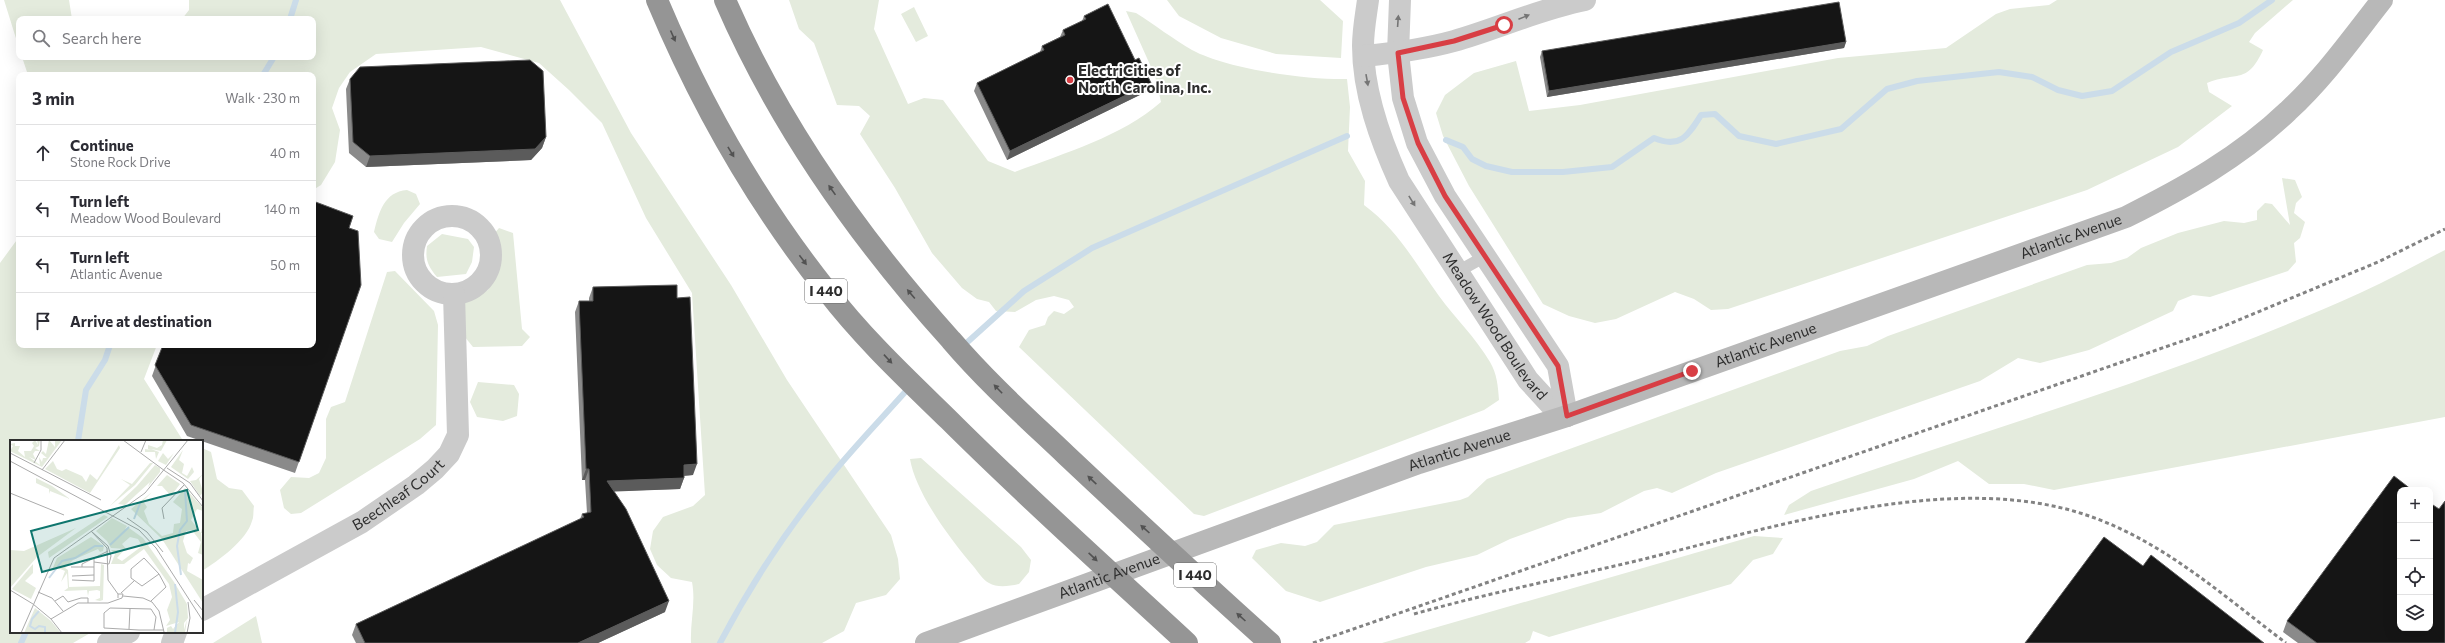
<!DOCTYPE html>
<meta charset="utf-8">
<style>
:root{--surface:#fff;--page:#f7f7f7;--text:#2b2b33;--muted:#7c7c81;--line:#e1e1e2}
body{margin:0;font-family:Commissioner,sans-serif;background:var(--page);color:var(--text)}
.controls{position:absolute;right:12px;bottom:12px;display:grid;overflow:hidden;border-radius:8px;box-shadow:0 4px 16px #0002}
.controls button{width:36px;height:36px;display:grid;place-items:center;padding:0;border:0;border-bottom:1px solid var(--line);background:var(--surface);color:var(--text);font:20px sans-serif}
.stop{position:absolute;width:12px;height:12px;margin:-9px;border:3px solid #d83e44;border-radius:50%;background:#fff}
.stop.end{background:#d83e44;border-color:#fff;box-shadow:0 1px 4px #0008}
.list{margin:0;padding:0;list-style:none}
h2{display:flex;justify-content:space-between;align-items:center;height:52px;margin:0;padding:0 16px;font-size:17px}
h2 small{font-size:13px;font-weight:400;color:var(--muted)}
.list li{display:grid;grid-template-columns:26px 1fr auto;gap:12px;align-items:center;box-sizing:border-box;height:56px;padding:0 16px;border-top:1px solid var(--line)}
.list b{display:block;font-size:15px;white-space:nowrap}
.list p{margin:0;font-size:13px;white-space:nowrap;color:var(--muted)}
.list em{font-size:13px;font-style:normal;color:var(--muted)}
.icon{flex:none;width:22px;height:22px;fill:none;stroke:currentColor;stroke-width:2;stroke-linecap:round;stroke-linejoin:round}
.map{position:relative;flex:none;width:2445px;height:643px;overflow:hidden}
.search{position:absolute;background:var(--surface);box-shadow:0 4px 16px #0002;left:16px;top:16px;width:300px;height:44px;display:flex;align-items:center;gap:10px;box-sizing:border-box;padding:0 14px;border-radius:8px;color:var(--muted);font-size:15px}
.panel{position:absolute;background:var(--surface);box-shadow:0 4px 16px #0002;left:16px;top:72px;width:300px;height:276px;border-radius:8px}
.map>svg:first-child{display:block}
</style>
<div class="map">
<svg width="2445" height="643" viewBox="0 0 2445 643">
<rect width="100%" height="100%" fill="#fff"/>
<path fill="#e4ebdd" d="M4 0H69L72 19H19V48Z
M189 0H560L631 133 731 285 787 380 891 535 898 559 900 579 886 595 856 603 844 631 822 643H691C690 622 696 603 692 582L671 578 657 565 650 549 653 531 663 517 693 506 705 495 692 293 646 218 602 123 569 90 539 63 481 47 376 54 350 72 339 88 332 108 340 130 335 162 321 185 313 190V75H28L22 57H313V19H182L189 10Z
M789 0H879L874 29 908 104 924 98 943 100 988 161 1015 172C1064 153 1121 137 1161 102L1155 76 1126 11 1136 13C1155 25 1173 39 1192 50 1227 69 1307 80 1347 79L1350 107 1348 151 1365 181 1364 205C1398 230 1415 263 1439 296 1455 318 1476 338 1490 362 1497 374 1498 386 1499 400L1484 410 1204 516 1194 514 1019 347 1029 330 1045 325 1048 317 1054 311 1064 314 1074 307 1069 300 1054 296 1036 300 1015 312 996 311 989 302 977 299 962 288 932 253 895 188 860 134 870 116 859 106 837 105 814 43 799 29Z
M1167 0H1320L1343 21 1341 58 1276 54 1221 38 1179 16Z
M2057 0H2293L2255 33 2249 42 2263 50C2247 85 2237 71 2207 83L2209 92 2232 106 2178 147 2087 190 1728 309 1711 310 1694 299 1675 292 1616 319 1595 323 1569 316 1543 304 1469 186 1443 136 1436 113 1445 95 1474 73 1516 61 1529 111 1580 105 1838 58 1946 48 1996 14 2010 9 2049 5Z
M914 7 928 36 916 42 901 14Z
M2282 178 2295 180 2302 197 2296 203 2294 213 2305 222 2300 238 2294 243 2296 262 2288 271 2210 297 2193 295 2178 301 2173 311 2089 350 2040 363 2018 358 1980 381 1716 473 1672 493 1657 488 1644 491 1601 513 1568 518 1510 539 1477 555 1426 567 1320 602 1286 591 1252 558 1256 550 1281 543 1305 546 1317 542 1334 525 1460 500 1468 497 1487 479 1840 351 1867 346 1888 336 2087 265 2111 263 2127 258 2141 248 2178 233 2224 221 2244 223 2257 220V211L2265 203 2272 204 2290 225Z
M407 190 416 194 420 204 404 223 392 242 379 239 374 232C379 212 384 192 407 190Z
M499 228 513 233 522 329 530 337 522 346 473 347 460 331 462 303 488 290 496 264 493 235Z
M442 234 468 239 474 247 472 262 466 274 437 277C428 266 425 260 427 246Z
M19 237V345H157L144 379 182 439 186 441H11V632H92L73 643H0V263Z
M2445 250V417L2054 490 2024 484H1989L1958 461 1914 479 1784 515 1789 505 1811 491C1994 427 2183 373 2360 293 2389 280 2417 264 2445 250Z
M395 271 434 311 438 325 436 425 420 439 301 513 291 514 284 508 280 490 291 477 309 478 319 473 326 458V419L331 407 345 402 387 272Z
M478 382 514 385 519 394 517 416 503 421 477 417 470 402Z
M202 448 211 452 217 479 229 488 242 490 254 506C253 511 254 517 252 521 247 540 218 561 202 571Z
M921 458 1021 547 1031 560 1029 572 1019 584C1010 586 997 588 989 583 983 580 978 572 974 567 951 540 916 494 910 459Z
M1754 536 1783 538 1773 554 1753 560 1731 584 1549 637 1533 631 1530 640 1525 643H1382Z
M256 616 262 643H213Z"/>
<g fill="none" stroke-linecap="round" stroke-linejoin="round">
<path stroke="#cbdce9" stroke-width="6" d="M290 19 296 0
M263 75 274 57
M1446 140 1463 147 1472 159 1486 166 1512 172H1563L1612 167 1654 138C1680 149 1688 136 1701 115L1715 114 1739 136 1776 144 1841 129 1887 89 1917 81 1999 72 2032 77 2058 90 2082 96 2112 91 2171 52 2239 23 2272 0
M962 347 1024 291 1092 248 1347 136
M78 441 86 390 105 360 110 345
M21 643 26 632
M720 643C752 582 789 526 833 473 856 445 882 418 906 391"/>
<path stroke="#cbcbcb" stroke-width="12" d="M1457 272 1484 257"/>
<g stroke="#cbcbcb" stroke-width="22">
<path id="s1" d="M1368 0C1366 15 1363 30 1363 46 1363 92 1380 139 1399 181L1528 380 1550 404 1567 416"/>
<path d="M1400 0 1398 53 1403 98 1417 143 1445 196 1558 366 1567 416"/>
<path d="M1364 56C1395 53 1425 49 1454 41 1499 28 1540 9 1585 0"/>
<circle cx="452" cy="255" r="39"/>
<path id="s2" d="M202 610 362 522 416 485 435 469 449 454 458 435 454 294"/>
<path d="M108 643 129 632"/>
<path d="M172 643 176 632"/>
</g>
<path stroke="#b8b8b8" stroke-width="22" id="s3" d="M926 643 1419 463 1567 416 2126 217C2184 188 2240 157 2288 111 2324 78 2352 38 2382 0"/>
<path stroke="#959595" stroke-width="22" d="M657 0C701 105 756 202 827 291 863 338 907 379 949 420 1026 497 1107 569 1187 643
M725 0C779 125 860 239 951 340 986 381 1027 418 1066 455 1133 518 1201 581 1270 643"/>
<path stroke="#838383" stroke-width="3" stroke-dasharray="4 3" stroke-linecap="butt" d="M1414 614C1488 593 1565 578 1640 560 1775 527 1957 468 2092 517 2165 543 2225 597 2286 643
M1313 643 2217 329 2378 262 2445 229"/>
</g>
<path fill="#8a8a8a" d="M1084 16 1148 91 1007 160 974 91 977 83 1040 52 1042 46 1060 37 1063 30 1082 21Z
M1846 42 1844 48 1547 97 1540 57 1542 51Z
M350 79 546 137 542 148 531 160 366 167 349 153 346 89Z
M349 228 361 285 295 473 187 436 152 376 163 345Z
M593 287 677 298 693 475 684 476V478L680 489 614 491 665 612 598 643H356L352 635 356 624 580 519 582 514 587 513 585 480H582L575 312 579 301H589V298Z
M2439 509 2445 643H2298L2283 632 2287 621Z"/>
<path fill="#5b5b5b" d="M1846 42 1844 48 1547 97 1549 91Z
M1151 83 1148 91 1007 160 1010 151Z
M546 137 542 148 531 160 366 167 370 156Z
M697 464 693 475 680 476 684 465Z
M586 469H589L585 480H582Z
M684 478 680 489 603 492 607 481Z
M669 601 665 612 598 643H578Z"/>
<path fill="#151515" stroke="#5b5b5b" d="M1839 2 1846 42 1549 91 1542 51Z
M1108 4 1135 60 1139 58 1151 83 1010 151 977 83 1044 50 1042 46 1065 35 1063 30 1086 19 1084 16Z
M530 60 543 71 546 137 535 149 370 156 353 142 350 79 360 67Z
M313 201 353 216 349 228 358 231 361 285 299 462 191 425 155 365 163 345H313Z
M677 285V298L690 297 697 464 684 465V478L607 481 626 509 669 601 578 643H365L356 624 584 517 582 514 591 512 589 469H586L579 301H593V287Z
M2394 476 2412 490H2400V628H2430V503L2439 509 2445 501V643H2317L2287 621Z
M2104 537 2143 566 2151 555 2264 643H2025Z"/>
<defs><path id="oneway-solid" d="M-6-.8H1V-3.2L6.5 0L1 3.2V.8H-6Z"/></defs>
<g fill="#757575">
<use href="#oneway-solid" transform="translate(1524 17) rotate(-22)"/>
<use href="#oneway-solid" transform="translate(1398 21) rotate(-86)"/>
<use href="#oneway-solid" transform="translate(1367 80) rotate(80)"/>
<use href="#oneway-solid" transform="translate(1412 201) rotate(58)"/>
</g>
<g fill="#525252">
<use href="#oneway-solid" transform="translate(673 36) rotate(66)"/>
<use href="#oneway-solid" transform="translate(731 152) rotate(59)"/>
<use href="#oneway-solid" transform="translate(832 190) rotate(-125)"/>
<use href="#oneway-solid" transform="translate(803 260) rotate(53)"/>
<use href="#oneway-solid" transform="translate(911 294) rotate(-130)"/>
<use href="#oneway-solid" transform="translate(888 359) rotate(47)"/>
<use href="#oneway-solid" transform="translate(998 389) rotate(-134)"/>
<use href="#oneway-solid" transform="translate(1092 480) rotate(-137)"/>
<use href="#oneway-solid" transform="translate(1145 529) rotate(-138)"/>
<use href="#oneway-solid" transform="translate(1093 557) rotate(43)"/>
<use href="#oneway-solid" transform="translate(1241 617) rotate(-138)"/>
</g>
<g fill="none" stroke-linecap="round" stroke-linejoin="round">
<path stroke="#d83e44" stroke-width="5" d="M1504 25 1454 41 1398 53 1403 98 1418 143 1445 196 1558 366 1567 416 1692 371"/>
</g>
<circle fill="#d83e44" stroke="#fff" stroke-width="1.5" cx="1070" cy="80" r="4"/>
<g text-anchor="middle" stroke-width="4" stroke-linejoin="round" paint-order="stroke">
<g fill="#fff" stroke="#6d6d6d" stroke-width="1">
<rect x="805" y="279" width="42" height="24" rx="3"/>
<rect x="1174" y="563" width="42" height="24" rx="3"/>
</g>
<g font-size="14" font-weight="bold" fill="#2e2e2e">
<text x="826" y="296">I 440</text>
<text x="1195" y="580">I 440</text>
</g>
<g font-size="15" font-weight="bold" fill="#2e2e2e" stroke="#fff" text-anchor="start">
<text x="1078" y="76">ElectriCities of<tspan x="1078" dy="17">North Carolina, Inc.</tspan></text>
</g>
<g font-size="15" fill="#2e2e2e" stroke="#fff">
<text dy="5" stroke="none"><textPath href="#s3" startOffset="1215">Atlantic Avenue</textPath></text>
<text dy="5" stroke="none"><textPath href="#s1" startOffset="361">Meadow Wood Boulevard</textPath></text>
<text dy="5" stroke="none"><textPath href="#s3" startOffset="891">Atlantic Avenue</textPath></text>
<text dy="5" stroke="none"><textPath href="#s3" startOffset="567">Atlantic Avenue</textPath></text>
<text dy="5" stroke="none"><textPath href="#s2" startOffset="228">Beechleaf Court</textPath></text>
<text dy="5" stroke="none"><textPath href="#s3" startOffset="195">Atlantic Avenue</textPath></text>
</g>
</g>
<g transform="translate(10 440)">
<rect width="193" height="193" fill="#fff"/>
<path d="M25 0 28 5 27 0H30L29 6 25 8 30 11H25L23 14 26 20 19 17 30 25 29 17 32 22 33 18H37L31 13 33 11 36 14 39 0 45 7V0H52L32 27 0 11 3 6 0 4 5 3V6H10L8 11 15 17 14 11H21L24 6 22 3ZM153 0H157L151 11 141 9 149 12 146 19 145 12H135V9L141 10 138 9V5L147 8 152 5ZM109 5 110 8 80 53 35 29 43 21 47 29 52 31 56 29 72 36 76 42 80 34 87 40ZM173 10 169 20 174 24 172 33 177 36 182 27 184 32 178 39 161 27ZM153 13 158 19 164 13 156 25 148 21ZM140 23H143L125 45 100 66 120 45 111 39 122 44ZM145 25 150 28V32L138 47 140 42 115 65 108 64 127 46ZM193 34 189 39 193 52 190 56 180 41 186 40ZM157 35 170 44 161 56 152 46H147ZM26 38 42 46 60 59 40 51 39 54V49L26 43ZM175 48 193 68V71L187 69 181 80 191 93 193 83V93H191L193 115 188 113 191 102 182 90 176 91 173 101 177 113 183 118 180 124 178 123 177 131 193 140V163L152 99 121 69 142 52 133 61 137 67 134 71 139 84 152 96 163 93 164 84 170 83 172 69 163 62ZM94 75 98 77 39 118 38 112ZM102 78 117 86 115 89 119 88 133 98 164 142 177 164 178 178 174 183V190L177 179 175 193H157V188L161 186 163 189 169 182 156 186 160 180 157 170 162 157 159 144 134 109 114 124H101L105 114 101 110H114L107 118 112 121 132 106 128 99 120 97 112 104 116 109 101 108 97 101 86 91ZM66 88 27 117 0 148V110L14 111ZM81 97 94 106 93 111 90 112 88 109 63 120 55 128 58 130 59 147 90 146 91 124 94 125 93 160 90 161 85 160 90 158V151L87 150 79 151 78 156 77 150 54 151 58 148 57 133 51 142 55 131 48 128 42 130 47 118ZM23 124V133L15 141 26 148 21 159 2 149ZM25 168 41 181 51 193H14Z" fill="#e4ebdd"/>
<path fill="none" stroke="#cbdce9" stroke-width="2" d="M124 79 131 61M100 105 119 87M171 135 167 106 170 90 177 81 175 50M39 138 52 121 65 118 85 106H93M29 171 22 179 20 186 25 189 29 186 35 187V193M165 193 168 172 165 144"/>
<path fill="none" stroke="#ababab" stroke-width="1" d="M113 0 155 31M131 12 136 0M0 13 91 60M0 21 129 90 146 108 193 181M24 23 31 10V0M157 28 180 43 193 61M32 30 55 0M155 31 173 43 193 67M0 53 54 75M166 54 174 45M117 78 137 92 153 112M154 79 152 68 174 45M81 91 97 108 98 140 108 154M81 91 98 106 101 116 99 124M134 118 149 134 132 146 121 138V129ZM84 122 99 124M61 127H84M72 127V124L98 111M62 136 84 135M62 140 84 141V119M0 150 23 164M28 152 42 158 53 171M111 153 124 141M113 156 133 158 142 162 149 171 154 192M184 160 193 171M45 161 53 156 58 162 71 158H78V163M141 161 156 147 149 134M23 164 41 179 52 193M41 179 68 163H98L112 158 113 154H108V158M119 189 120 169M144 190 146 177 141 169 100 168 94 173V188L129 190H154M11 193 44 118 135 53 178 0M177 193 180 178 178 162"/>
<path fill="#0f766e" fill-opacity="0.15" stroke="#0f766e" stroke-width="2" d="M177 50 188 90 32 132 21 91Z"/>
<rect width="193" height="193" fill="none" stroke="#2e2e2e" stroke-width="2"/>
</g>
</svg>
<div class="controls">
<button>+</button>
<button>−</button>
<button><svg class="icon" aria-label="locate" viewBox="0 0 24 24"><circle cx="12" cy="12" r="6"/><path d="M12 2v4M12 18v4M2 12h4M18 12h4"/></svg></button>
<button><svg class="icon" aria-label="layers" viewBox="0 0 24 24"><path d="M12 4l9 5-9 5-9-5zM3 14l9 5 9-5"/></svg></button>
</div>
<div class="stop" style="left:1504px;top:25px"></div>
<div class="stop end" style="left:1692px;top:371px"></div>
<div class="search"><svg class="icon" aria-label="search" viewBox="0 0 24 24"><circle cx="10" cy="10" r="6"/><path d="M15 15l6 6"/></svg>Search here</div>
<section class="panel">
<h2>3 min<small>Walk · 230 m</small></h2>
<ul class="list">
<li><svg class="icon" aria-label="ahead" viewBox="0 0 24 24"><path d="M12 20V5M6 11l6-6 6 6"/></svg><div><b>Continue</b><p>Stone Rock Drive</p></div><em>40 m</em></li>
<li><svg class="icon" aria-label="left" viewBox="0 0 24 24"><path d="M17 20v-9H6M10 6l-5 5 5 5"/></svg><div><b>Turn left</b><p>Meadow Wood Boulevard</p></div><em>140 m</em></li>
<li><svg class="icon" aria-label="left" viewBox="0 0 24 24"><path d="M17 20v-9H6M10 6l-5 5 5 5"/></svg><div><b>Turn left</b><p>Atlantic Avenue</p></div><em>50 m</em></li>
<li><svg class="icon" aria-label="arrive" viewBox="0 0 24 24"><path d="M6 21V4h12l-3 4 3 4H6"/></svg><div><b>Arrive at destination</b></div></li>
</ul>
</section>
</div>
